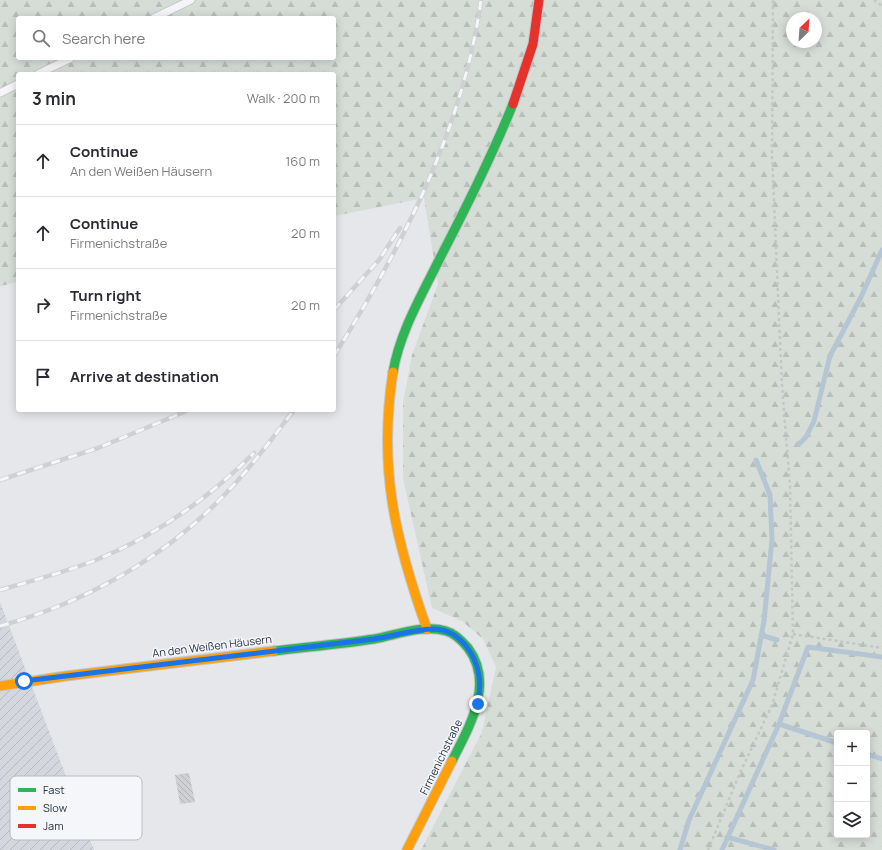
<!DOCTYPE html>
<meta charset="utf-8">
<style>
:root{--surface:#fff;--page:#f2f2f3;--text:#2b2b33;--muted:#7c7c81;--line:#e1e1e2}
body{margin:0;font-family:Manrope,sans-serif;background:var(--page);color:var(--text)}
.controls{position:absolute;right:12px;bottom:12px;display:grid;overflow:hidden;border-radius:4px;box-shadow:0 2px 10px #0003}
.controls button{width:36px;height:36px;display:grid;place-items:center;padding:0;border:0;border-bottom:1px solid var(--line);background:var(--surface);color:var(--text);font:20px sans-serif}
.compass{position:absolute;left:786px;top:12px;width:36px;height:36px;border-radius:50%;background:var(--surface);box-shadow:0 2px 10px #0003;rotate:25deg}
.stop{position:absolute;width:12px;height:12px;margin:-9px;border:3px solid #1a73e8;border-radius:50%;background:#fff}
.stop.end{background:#1a73e8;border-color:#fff;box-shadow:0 1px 4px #0008}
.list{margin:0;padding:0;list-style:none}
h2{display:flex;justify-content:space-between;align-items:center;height:52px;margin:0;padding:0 16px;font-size:17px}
h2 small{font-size:13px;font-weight:400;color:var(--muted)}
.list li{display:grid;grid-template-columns:26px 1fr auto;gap:12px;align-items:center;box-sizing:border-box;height:72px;padding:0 16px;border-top:1px solid var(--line)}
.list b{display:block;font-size:15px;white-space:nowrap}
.list p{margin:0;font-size:13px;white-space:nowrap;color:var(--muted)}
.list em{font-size:13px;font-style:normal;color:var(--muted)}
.icon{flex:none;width:22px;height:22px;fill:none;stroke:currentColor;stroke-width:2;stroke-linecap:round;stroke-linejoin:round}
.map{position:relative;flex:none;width:882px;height:850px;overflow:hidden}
.search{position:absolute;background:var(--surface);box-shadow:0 2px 10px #0003;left:16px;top:16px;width:320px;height:44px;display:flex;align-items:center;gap:10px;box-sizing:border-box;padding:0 14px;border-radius:4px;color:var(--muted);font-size:15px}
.panel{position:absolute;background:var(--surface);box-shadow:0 2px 10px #0003;left:16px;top:72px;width:320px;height:340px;border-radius:4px}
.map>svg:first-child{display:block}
</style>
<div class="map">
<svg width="882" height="850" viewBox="0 0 882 850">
<defs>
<pattern id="industrial-furrows" width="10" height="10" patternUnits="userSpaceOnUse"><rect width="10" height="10" fill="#d4d7dd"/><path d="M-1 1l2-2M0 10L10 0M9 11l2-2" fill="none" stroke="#b6b9bf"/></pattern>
<pattern id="forest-firs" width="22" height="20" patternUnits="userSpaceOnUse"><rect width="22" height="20" fill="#d6ddd6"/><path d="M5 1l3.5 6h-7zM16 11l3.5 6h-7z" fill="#b8beb9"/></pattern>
<pattern id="building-back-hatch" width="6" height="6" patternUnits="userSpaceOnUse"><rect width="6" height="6" fill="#ced0d2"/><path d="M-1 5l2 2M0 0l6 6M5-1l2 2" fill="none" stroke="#b1b3b6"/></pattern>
</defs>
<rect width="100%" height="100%" fill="#e5e7ea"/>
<path fill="url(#industrial-furrows)" d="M0 602 94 850H0Z"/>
<path fill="url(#forest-firs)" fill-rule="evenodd" d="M0 0H882V850H421L482 732 496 667 483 639 462 621 432 608 403 478V403L412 355 438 284 424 198 334 216V74H18V282L0 286ZM18 18H334V58H18ZM792 18H816V42H792ZM837 733H867V835H837Z"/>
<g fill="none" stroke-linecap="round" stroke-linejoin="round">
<path stroke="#b5c5d4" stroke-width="5" d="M799 444 806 437 814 421 830 356 861 297 882 250
M761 635 777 640
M779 724 837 743
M867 754 882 759
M727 837 774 850
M680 850 689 820 753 680 764 621 772 540 770 495 756 460
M722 850 779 724 808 647 882 657"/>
</g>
<path fill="url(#building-back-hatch)" d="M189 773 195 802 180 804 175 775Z"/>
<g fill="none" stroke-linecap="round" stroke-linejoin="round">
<g stroke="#c3c5c8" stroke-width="9">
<path id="lane" d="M154 18 191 0
M38 74 71 58
M0 93 18 84"/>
</g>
<g stroke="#c3c5c8" stroke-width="11">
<path id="fast" d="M393 372C400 331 423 293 441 256 467 206 492 156 513 104
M274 651C307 647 341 644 374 639 396 635 424 624 446 631 454 633 463 642 468 648 495 684 469 727 452 761"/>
</g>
<g stroke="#c3c5c8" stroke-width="11">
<path id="slow" d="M393 372C378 468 395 539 427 629
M0 686 66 676 274 651
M407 850 452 761"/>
</g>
<g stroke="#c3c5c8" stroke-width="11">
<path id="jam" d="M513 104 533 44 539 0"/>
</g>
<path stroke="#c3c6c9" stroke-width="2.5" stroke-dasharray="3 3" stroke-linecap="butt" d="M874 0 882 6
M793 634 882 648
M708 850 739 775 772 705 793 634 790 486 782 386 772 155 773 0"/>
<use href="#lane" stroke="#f5f5f7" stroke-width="7"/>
<use href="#fast" stroke="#30b455" stroke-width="9"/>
<use href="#slow" stroke="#ff9f0a" stroke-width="9"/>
<use href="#jam" stroke="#e5322d" stroke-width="9"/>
<g stroke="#cfd0d2" stroke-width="4.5">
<path id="rail" d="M334 310 379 260 400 228
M334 356C402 247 463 129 481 0
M0 480 98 448 189 410
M0 590C32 581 65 572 96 560 155 536 209 498 254 453
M0 626C87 602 167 557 229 490 253 465 273 437 294 410"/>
</g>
<use href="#rail" stroke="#f4f6f9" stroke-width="3" stroke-dasharray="9" stroke-linecap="butt"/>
</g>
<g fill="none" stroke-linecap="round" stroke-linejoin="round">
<path stroke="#1a73e8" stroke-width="5" d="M24 681 374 639C394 636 415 629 435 629 459 630 476 654 479 676 481 685 479 695 478 704"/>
</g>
<g text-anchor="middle" stroke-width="3" stroke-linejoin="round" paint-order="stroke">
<g font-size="11" fill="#2c3644" stroke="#f4f6f9">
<text transform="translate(212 646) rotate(-7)" y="4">An den Weißen Häusern</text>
<text transform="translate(441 757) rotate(-64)" y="4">Firmenichstraße</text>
</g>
</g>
<rect x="10" y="776" width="132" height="64" rx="6" fill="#f4f6f9" stroke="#b8bcc3" stroke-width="1"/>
<rect x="18" y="788" width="18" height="4" fill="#30b455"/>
<rect x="18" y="806" width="18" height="4" fill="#ff9f0a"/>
<rect x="18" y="824" width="18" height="4" fill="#e5322d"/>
<g font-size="11" fill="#2c3644">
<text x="43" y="794">Fast</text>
<text x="43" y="812">Slow</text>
<text x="43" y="830">Jam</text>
</g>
</svg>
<div class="controls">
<button>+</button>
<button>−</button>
<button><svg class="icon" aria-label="layers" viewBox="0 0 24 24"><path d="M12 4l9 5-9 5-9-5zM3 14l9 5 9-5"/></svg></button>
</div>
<svg class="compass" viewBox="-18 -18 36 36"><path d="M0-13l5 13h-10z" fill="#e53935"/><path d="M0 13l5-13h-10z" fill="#7c7c81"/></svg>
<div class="stop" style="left:24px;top:681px"></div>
<div class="stop end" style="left:478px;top:704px"></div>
<div class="search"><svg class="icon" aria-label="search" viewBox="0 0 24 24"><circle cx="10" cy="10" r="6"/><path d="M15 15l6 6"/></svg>Search here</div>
<section class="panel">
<h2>3 min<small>Walk · 200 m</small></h2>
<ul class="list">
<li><svg class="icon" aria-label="ahead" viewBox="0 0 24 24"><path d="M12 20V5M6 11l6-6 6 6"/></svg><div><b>Continue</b><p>An den Weißen Häusern</p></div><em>160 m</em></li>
<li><svg class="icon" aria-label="ahead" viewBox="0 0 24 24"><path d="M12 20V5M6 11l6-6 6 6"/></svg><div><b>Continue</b><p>Firmenichstraße</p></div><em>20 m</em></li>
<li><svg class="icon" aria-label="right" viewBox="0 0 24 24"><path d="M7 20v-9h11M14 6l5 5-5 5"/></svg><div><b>Turn right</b><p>Firmenichstraße</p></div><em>20 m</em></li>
<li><svg class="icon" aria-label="arrive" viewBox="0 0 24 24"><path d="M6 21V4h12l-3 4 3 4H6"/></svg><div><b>Arrive at destination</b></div></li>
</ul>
</section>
</div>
